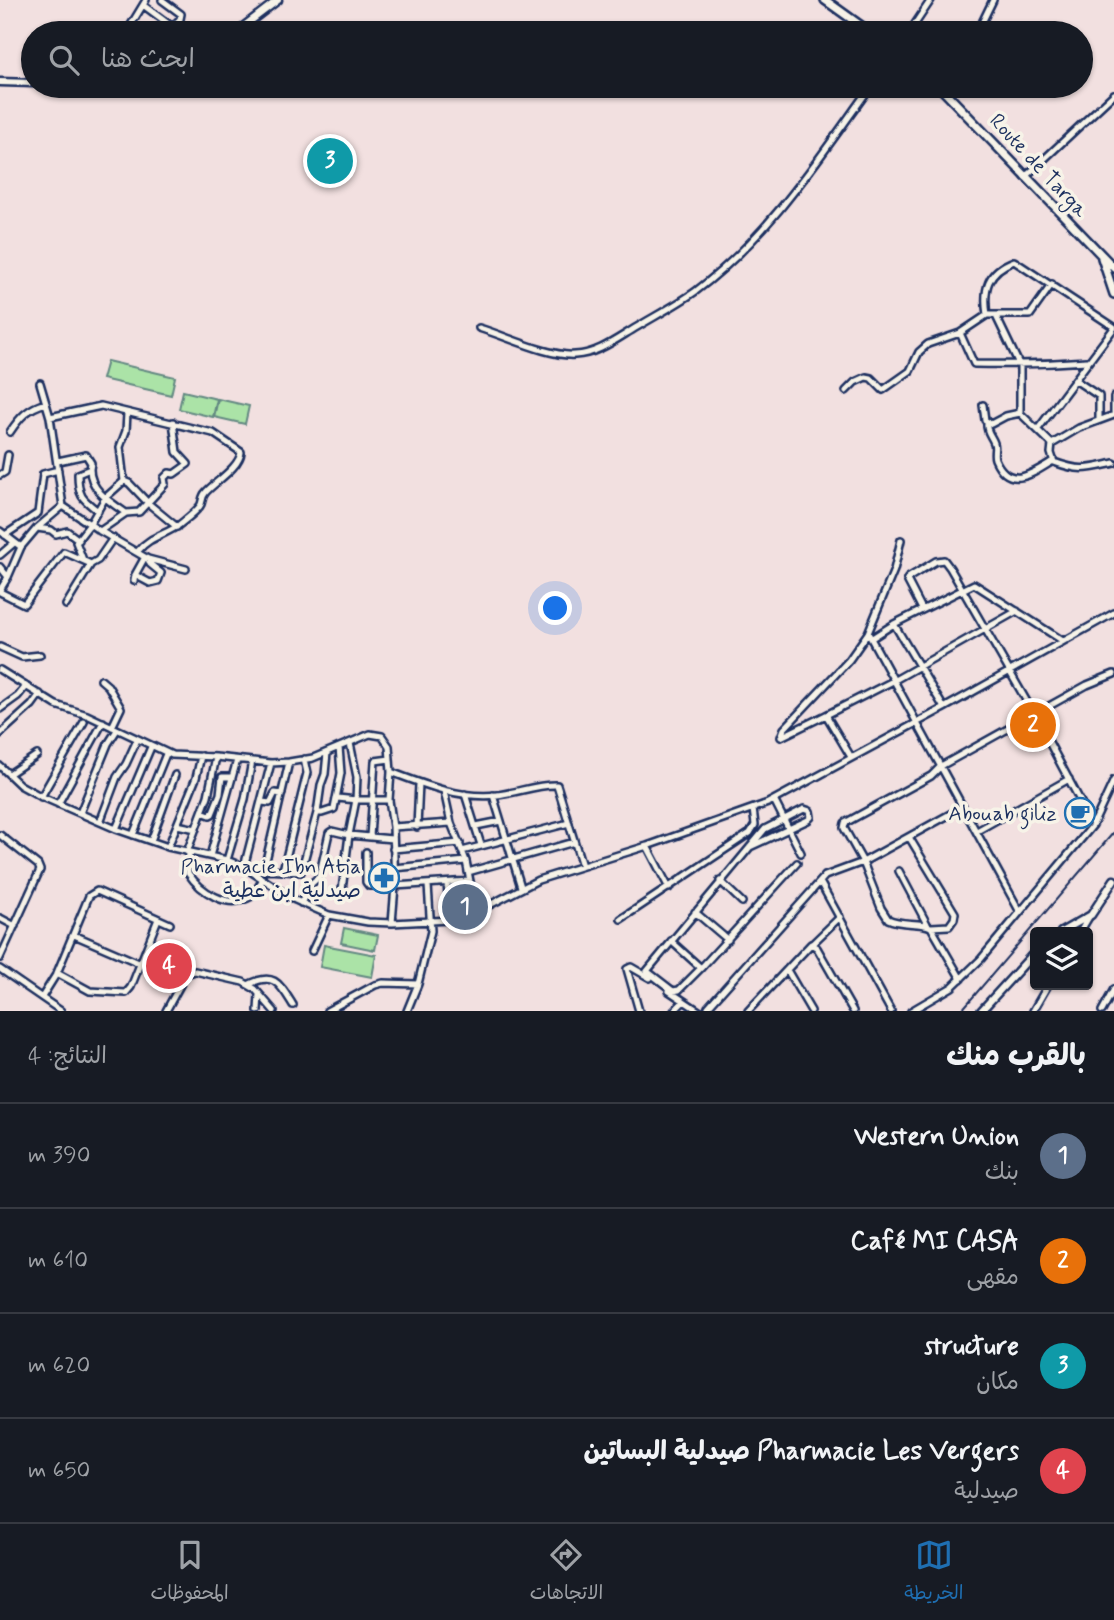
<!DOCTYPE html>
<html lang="ar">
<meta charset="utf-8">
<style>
:root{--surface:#171b24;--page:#242831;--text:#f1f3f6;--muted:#9ea1a6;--line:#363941;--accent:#1f6fb2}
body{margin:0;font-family:Mynerve,"Playpen Sans Arabic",sans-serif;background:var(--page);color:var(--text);direction:rtl}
.controls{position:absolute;right:21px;bottom:21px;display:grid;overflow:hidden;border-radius:7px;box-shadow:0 2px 5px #0004}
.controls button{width:63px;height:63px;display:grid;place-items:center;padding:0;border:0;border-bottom:2px solid var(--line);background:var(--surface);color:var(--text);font:35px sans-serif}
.you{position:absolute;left:556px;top:609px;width:24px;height:24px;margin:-18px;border:5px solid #fff;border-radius:50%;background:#1a73e8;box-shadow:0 0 0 10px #1a73e833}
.badge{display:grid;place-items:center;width:46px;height:46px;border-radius:50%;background:var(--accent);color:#fff;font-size:23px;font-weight:700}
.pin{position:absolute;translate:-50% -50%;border:4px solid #fff;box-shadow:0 2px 7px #0006}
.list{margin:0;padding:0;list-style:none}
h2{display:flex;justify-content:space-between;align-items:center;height:91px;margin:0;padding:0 28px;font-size:30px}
h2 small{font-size:23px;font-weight:400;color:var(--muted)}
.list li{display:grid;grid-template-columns:46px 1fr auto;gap:21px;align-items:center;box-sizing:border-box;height:105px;padding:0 28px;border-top:2px solid var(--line)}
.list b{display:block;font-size:26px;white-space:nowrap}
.list p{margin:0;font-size:23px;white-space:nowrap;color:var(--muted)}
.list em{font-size:23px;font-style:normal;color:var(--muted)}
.icon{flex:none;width:38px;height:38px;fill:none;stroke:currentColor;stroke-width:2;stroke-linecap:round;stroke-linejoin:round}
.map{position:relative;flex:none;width:1114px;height:1011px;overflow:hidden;direction:ltr}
.search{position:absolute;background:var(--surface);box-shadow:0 2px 5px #0004;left:21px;right:21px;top:21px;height:77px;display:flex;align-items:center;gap:18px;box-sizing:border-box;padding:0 24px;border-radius:38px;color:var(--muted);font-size:26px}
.sheet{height:511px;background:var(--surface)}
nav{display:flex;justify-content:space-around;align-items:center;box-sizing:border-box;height:98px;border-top:2px solid var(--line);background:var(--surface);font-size:19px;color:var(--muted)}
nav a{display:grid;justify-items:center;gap:4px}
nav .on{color:var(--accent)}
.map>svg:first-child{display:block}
</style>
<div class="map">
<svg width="1114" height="1011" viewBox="0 0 1114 1011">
<rect width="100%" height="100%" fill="#f2e0e0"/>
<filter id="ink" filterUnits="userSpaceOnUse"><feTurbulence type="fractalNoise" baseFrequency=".0143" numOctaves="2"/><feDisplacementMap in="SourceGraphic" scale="14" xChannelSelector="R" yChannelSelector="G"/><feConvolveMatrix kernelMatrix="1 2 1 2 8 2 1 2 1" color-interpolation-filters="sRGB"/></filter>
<g filter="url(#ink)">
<path fill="#abe3a7" stroke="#638982" stroke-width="2" d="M107 361 175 377 171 395 102 379Z
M183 391 217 399 213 417 179 409Z
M218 399 249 406 245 424 214 417Z
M344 928 378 935 375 950 341 943Z
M324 945 376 955 372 977 320 967Z"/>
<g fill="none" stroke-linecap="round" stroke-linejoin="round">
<g stroke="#1b2f5e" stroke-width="10">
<path id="minor" d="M143 5 170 25H174L180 19 181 14 162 0
M126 33 146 0
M909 33 931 0
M977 33 993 0
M1025 177 1114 94
M987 315C983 289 987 271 1014 261L1114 327
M996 316 1020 366V413L1052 444
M479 328C506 336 549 357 575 355 598 354 618 338 637 327 657 315 678 304 696 291 769 236 819 158 871 86
M960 333 974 364C1012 365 1049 364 1087 361
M1075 380 1099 396V419
M40 383 50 417 63 506 100 531 148 559 186 569
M846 391 855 382 866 377 871 378 883 390 910 371 919 352 928 344 960 333 987 315H1030L1052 284
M1114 397V412
M983 405 985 420 991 424 1006 416 1020 413
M127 413 126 431 120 447 124 481 129 483 149 504 177 527
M1114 415 1079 428 1052 444 1051 453 1054 462C1081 472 1087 469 1114 463
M50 417 101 406 213 433 241 452C240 467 215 482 206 492 201 497 203 502 200 506 195 513 185 520 179 525 165 535 149 537 138 551
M987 423C986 432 991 435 994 443 996 448 993 453 995 459 1009 491 1032 474 1053 461
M1038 429 1114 328
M10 432C20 417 28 408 46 403
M58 461 86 455 91 463 90 469 78 474C78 496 82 499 98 511
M90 469C90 490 110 502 126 513
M0 475 5 472 8 455
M37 528 51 530 56 534 67 531 79 540
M0 531 21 547 8 577 0 590
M100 531 126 513 139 512 165 484 164 478 169 473 174 474 188 464 177 452 173 422
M5 535 38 513 43 474 58 470
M21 547 37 528 63 506
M0 555 14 543
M83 560 76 542 90 524 105 498 124 481
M0 567 8 577
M135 575 150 583 158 581 161 573 150 564 148 559
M134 581 135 575 145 557
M0 592 24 604 64 552 91 564
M66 605 91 564 98 560 113 538
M922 609 907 580 908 578 936 561 944 560 950 568 1034 714 1093 825
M894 624 944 708
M868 633 1020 912
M872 638 894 624 974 584 1063 641
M0 647 22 657 40 655
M0 670 56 705 87 715 172 755 216 757 271 763 289 762 313 758 370 734 382 736 389 746 391 772 389 800 393 827 395 886 392 923
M101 680 108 686 121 708 112 727
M0 709 18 696 26 686
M0 734 32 705 40 694
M781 737 784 729 849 660 868 633 894 570 901 540
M781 737 826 715
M350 743 357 777 356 800 349 835 392 839
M851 757 826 715 893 681 1017 611
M0 766 20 785 40 796 116 829 168 847 227 860 244 867 295 900 329 915 368 922 392 923 450 920 476 912 538 880 647 846 768 803 944 708 1114 613
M391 772C425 785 460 799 497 795 516 793 538 784 557 785L582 866
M9 774 37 755
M444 791 451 823 466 861 476 912
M465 794 481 845
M493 795 521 887
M41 797 84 722
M338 798 356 800H389
M774 800 801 853
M262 802 270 803 275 793 282 794
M58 804 103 722
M202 812 210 815 212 814 220 794 222 777H232
M80 813 108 744 117 730
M317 813H322L334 809 341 773 339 747
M100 822 117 777 126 764 137 740
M177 825 196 829
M476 826 501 821
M393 827 451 823
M417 827 419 783
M116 829 151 747
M977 831 1069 779
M0 835 38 865 40 870 0 958
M133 835 166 754
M370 837 375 761 390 759
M909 837 955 913 954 919 949 926 931 927C919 921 902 926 888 919L881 908 863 862 844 828 845 823 931 776 941 766 1087 685 1114 674
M151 841 175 775
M647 846 669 888
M168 847 196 778 201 756
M393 849 460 843
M462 851 569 823
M187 852 208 796 216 757
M189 852 188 873C200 891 227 910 250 897 256 893 259 885 263 879
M366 852V882L369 886H395L469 881
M210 856 237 760
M227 860 245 799 252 761
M244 867 271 763
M394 868 466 861
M248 869 301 872 317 813 321 785 325 774 327 753
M264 869 289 762
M283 870 307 773 304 759
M899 871 927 924
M468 872 574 842
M720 881 742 902
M820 882 891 1011
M447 883 450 920
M301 903 312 883 319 877 329 833 332 831 349 835 342 890
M695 912 728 940
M0 918 15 926
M621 919 750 833 755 825 753 809
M931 927 961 979
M1080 932 1089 917
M74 935 139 963
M671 941 701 968 797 863
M812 944 840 917
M312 951 329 915
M701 968 679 990 673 991 647 971 765 829 804 809 810 811 811 817 808 820 750 847
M0 969 61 1011
M787 970 811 1011
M57 973 90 991 126 993 131 987 158 919
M248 985C274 971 280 984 293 1005
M669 991 699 1011
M42 997 57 973 89 896 97 891 170 924
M166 1011 186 974 195 971 243 982 255 989 274 1011
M258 1011 259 994
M327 1011 375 985 383 983 418 984
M407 1011 418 984 431 931 428 885
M639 1011 627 969 631 967 650 978
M674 1011 684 1001
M707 1011 708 1007 825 876 863 862 963 807
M748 1011 811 944 817 948 853 1011
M911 1011 952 987 981 959 1093 825 1114 780
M1033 1011 1048 985
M1102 1011 1114 989"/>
</g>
<g stroke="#1b2f5e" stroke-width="11">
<path id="tertiary" d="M235 33 278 0
M0 82 33 83
M1061 932 1091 915 1114 880
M981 1011 1035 952"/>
</g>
<g stroke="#1b2f5e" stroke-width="12">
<path id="secondary" d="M825 0 871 33
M939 86 1114 268
M1102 258 1114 294"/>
</g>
<use href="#minor" stroke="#f7f3e8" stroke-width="5"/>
<use href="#tertiary" stroke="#f7f3e8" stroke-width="6"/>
<use href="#secondary" stroke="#f7f3e8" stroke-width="7"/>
<path stroke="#1b2f5e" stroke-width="2" d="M961 1011 1114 832"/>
</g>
</g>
<defs>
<g id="cafe-ring" transform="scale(1.575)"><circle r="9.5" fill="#f7f3e8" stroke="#1f6fb2" stroke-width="1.5"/><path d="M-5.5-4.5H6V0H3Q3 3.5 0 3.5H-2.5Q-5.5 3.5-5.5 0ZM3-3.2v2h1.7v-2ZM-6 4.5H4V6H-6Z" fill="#1f6fb2"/></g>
<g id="pharmacy-ring" transform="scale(1.575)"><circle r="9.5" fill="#f7f3e8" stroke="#1f6fb2" stroke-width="1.5"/><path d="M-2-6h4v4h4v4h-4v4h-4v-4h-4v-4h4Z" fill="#1f6fb2"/></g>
</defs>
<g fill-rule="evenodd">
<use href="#cafe-ring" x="1080" y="813"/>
<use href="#pharmacy-ring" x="384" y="878"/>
</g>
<g text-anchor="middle" stroke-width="7" stroke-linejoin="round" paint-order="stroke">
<g font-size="21" fill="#1b2f5e" stroke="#f7f3e8">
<text transform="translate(1039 165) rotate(47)" y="7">Route de Targa</text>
</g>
<g font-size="21" fill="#1b2f5e" stroke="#f7f3e8" text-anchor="end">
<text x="1057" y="820">Abouab giliz</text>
<text x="361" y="873">Pharmacie Ibn Atia<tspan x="361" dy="24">صيدلية ابن عطية</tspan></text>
</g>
</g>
</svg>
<div class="controls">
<button><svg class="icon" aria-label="layers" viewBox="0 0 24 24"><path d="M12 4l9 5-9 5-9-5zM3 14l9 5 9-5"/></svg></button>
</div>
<div class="you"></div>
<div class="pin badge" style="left:465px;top:907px;background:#5c6f8a">1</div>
<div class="pin badge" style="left:1033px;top:725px;background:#e8710a">2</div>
<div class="pin badge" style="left:330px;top:161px;background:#0f9aa8">3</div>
<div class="pin badge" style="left:169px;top:966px;background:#e0444e">4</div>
<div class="search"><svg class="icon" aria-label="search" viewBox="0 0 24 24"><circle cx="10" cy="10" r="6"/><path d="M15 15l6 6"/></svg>ابحث هنا</div>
</div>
<section class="sheet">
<h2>بالقرب منك<small>النتائج: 4</small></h2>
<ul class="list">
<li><span class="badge" style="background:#5c6f8a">1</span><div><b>Western Union</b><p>بنك</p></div><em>390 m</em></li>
<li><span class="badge" style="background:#e8710a">2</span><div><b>Café MI CASA</b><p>مقهى</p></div><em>610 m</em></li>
<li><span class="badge" style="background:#0f9aa8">3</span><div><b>structure</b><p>مكان</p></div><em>620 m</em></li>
<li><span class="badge" style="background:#e0444e">4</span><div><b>Pharmacie Les Vergers صيدلية البساتين</b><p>صيدلية</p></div><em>650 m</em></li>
</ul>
</section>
<nav>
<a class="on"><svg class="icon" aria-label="map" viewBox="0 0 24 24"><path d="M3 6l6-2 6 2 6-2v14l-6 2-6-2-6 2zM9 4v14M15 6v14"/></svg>الخريطة</a>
<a><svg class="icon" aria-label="directions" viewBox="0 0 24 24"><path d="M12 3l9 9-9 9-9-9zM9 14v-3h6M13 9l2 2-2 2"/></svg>الاتجاهات</a>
<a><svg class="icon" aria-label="saved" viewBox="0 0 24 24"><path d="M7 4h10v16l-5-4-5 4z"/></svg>المحفوظات</a>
</nav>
